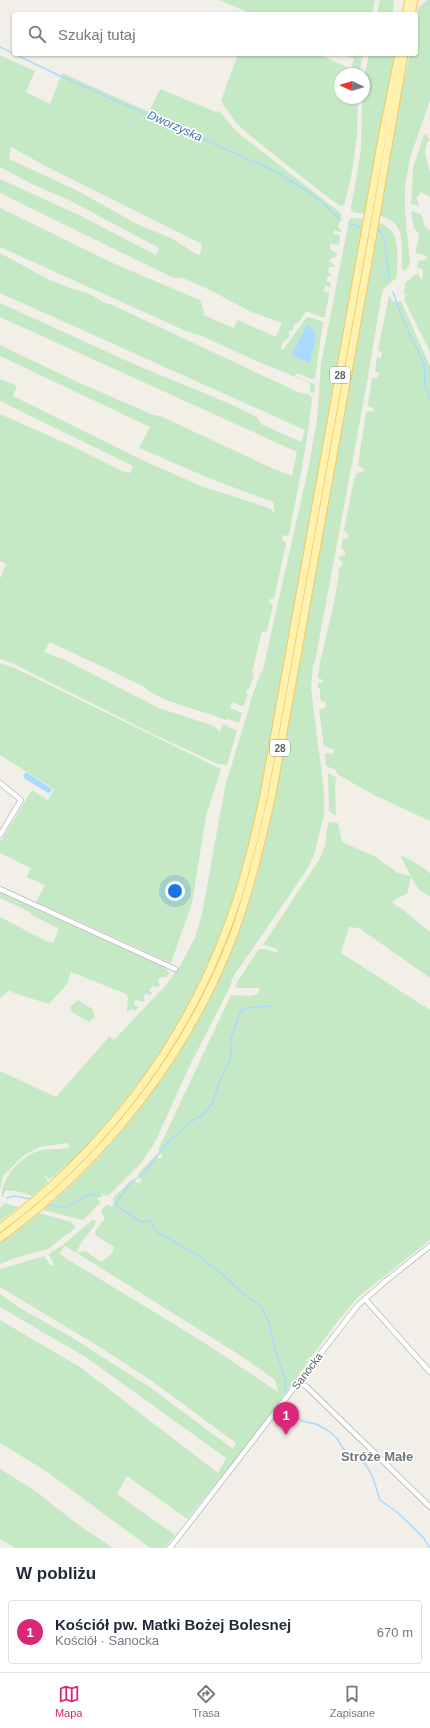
<!DOCTYPE html>
<html lang="pl">
<meta charset="utf-8">
<style>
:root{--surface:#fff;--page:#f6f6f7;--text:#1f2937;--muted:#747a83;--line:#e0e1e3;--accent:#db2777}
body{margin:0;font-family:Helvetica,sans-serif;background:var(--page);color:var(--text)}
.compass{position:absolute;left:334px;top:68px;width:36px;height:36px;border-radius:50%;background:var(--surface);box-shadow:0 1px 3px #0004;rotate:274deg}
.you{position:absolute;left:175px;top:891px;width:14px;height:14px;margin:-10px;border:3px solid #fff;border-radius:50%;background:#1a73e8;box-shadow:0 0 0 6px #1a73e833}
.badge{display:grid;place-items:center;width:26px;height:26px;border-radius:50%;background:var(--accent);color:#fff;font-size:13px;font-weight:700}
.pin{position:absolute;translate:-50% -33px;filter:drop-shadow(0 1px 2px #0008)}
.pin::after{content:'';position:absolute;top:21px;width:14px;height:12px;background:inherit;clip-path:polygon(0 0,100% 0,50% 100%)}
.list{margin:0;padding:0;list-style:none}
h2{display:flex;justify-content:space-between;align-items:center;height:52px;margin:0;padding:0 16px;font-size:17px}
h2 small{font-size:13px;font-weight:400;color:var(--muted)}
.list li{display:grid;grid-template-columns:26px 1fr auto;gap:12px;align-items:center;box-sizing:border-box;height:64px;margin:0 8px 8px;padding:0 8px;border:1px solid var(--line);border-radius:4px}
.list b{display:block;font-size:15px;white-space:nowrap}
.list p{margin:0;font-size:13px;white-space:nowrap;color:var(--muted)}
.list em{font-size:13px;font-style:normal;color:var(--muted)}
.icon{flex:none;width:22px;height:22px;fill:none;stroke:currentColor;stroke-width:2;stroke-linecap:round;stroke-linejoin:round}
.map{position:relative;flex:none;width:430px;height:1548px;overflow:hidden}
.search{position:absolute;background:var(--surface);box-shadow:0 1px 3px #0004;left:12px;right:12px;top:12px;height:44px;display:flex;align-items:center;gap:10px;box-sizing:border-box;padding:0 14px;border-radius:4px;color:var(--muted);font-size:15px}
.sheet{height:124px;background:var(--surface)}
nav{display:flex;justify-content:space-around;align-items:center;box-sizing:border-box;height:56px;border-top:1px solid var(--line);background:var(--surface);font-size:11px;color:var(--muted)}
nav a{display:grid;justify-items:center;gap:2px}
nav .on{color:var(--accent)}
.map>svg:first-child{display:block}
</style>
<div class="map">
<svg width="430" height="1548" viewBox="0 0 430 1548">
<rect width="100%" height="100%" fill="#f1efe8"/>
<path fill="#c5e8c5" fill-rule="evenodd" d="M219 0H375L372 14H252Z
M380 0H394L393 10 394 14H377Z
M427 0H430V100L410 158 405 187V213L410 261 408 268 404 271 402 269C400 247 409 223 380 216L397 112 410 54H416L417 11 419 7Z
M238 54H318L351 69 354 59 343 54H363L359 74H340V98H358L357 136 350 184 348 189 344 205 341 206 330 199 248 134 236 123 221 101Z
M369 54H395L365 214 352 212 351 208 361 150 362 98H364V79Z
M0 55 35 71 26 92 50 104 62 73 149 112 160 89 216 112 219 111 237 132 342 214 338 227 341 230 340 232 334 230 333 234 339 235 340 237 339 245 330 244V249L337 254 336 257 331 258 329 261 334 265V267H329L328 272 331 274V276H328L326 281 331 283 330 287 325 286 324 291 329 292V294L325 317H322L306 311 299 322 294 324 293 330 289 331V337C284 341 281 343 281 350H283L306 318 309 317 323 322 315 378 311 379 297 373 295 376 314 384 315 387 314 393 310 392V383L254 360 202 336 186 331 0 247V208L117 265 200 300 203 307 204 315 233 328 238 320 276 337 282 323 249 311 212 291 183 278H174L155 269 0 193V179L79 215 156 255 159 248 69 200 34 185 0 167ZM11 147 51 169 202 244 200 255 196 254 173 239 139 225 78 191 9 159Z
M424 135H426L430 140 427 142 425 152 430 173V197L421 192 416 198 419 206 411 204 413 167Z
M411 211 421 214 425 227 430 230V352L404 299 407 295 404 294 405 283 416 274 419 275 422 281 423 270 417 267 418 261 425 260 427 256 416 253V247H417L419 233 414 229Z
M351 218 364 219C342 346 319 472 296 599 288 646 279 692 271 739 257 816 241 896 207 968 172 1043 125 1106 68 1166L67 1164 53 1177 49 1179 43 1173 48 1182 32 1196C23 1192 15 1190 5 1191L2 1198C0 1179 20 1157 38 1151 47 1148 59 1150 69 1148L68 1143 39 1147 23 1156 3 1176 0 1189V1071L56 1097 108 1038V1036L114 1040 167 984 181 964 195 938 202 914 225 787 253 694 260 674 263 670 309 465 317 419 321 364 349 220Z
M379 223C402 230 397 255 397 275 395 282 386 284 382 292L366 388 315 662 313 665 311 688 324 791V815L314 855 306 871 233 977 230 987 190 1065 155 1142 142 1162 108 1196 101 1194 97 1199 101 1202 83 1220 43 1210C60 1195 77 1180 92 1164 158 1095 212 1010 243 920 257 881 266 840 275 800Z
M0 253 48 279 70 288 90 294 104 303 110 304 298 392 310 395 312 399C307 445 298 489 289 534L287 536 283 535 282 540 286 543 274 599H270L269 602 273 606 267 631 265 632 262 631 252 672 254 674 249 689H247L246 693 248 695 244 705 242 706 232 702 230 708 242 713 239 723 228 719 225 720C201 709 160 703 143 686L50 642 44 652 65 660 159 708 214 726 220 732 223 724 237 731 227 765 218 764 157 736 12 663 0 659V579L6 564 0 561V414L72 446 122 471 130 473 133 466 0 401V379L17 386 13 396 142 460 201 486 269 508 275 513 273 502 211 479 139 448 150 427 0 356V345L73 380 153 415 160 416 272 468 292 476 297 452 0 317V303L136 365 228 403 257 417 261 424 301 442 305 430 0 293Z
M389 295 393 302 401 301 430 366V821L372 794 337 774 336 770 326 766 325 754 327 753 333 754 335 750 324 746 319 710 326 707V702H322L320 698V688H318V683L323 682V680L318 678 320 662 334 603 339 573 338 568 341 567 343 562 339 560 340 556 345 555V551L341 548 343 538 347 539 348 535 344 530 354 480 357 473 363 472 364 469 358 465 366 412 368 411 373 412 374 409 368 406V404L372 378H377L379 373 375 371 377 357 381 358 382 353 378 350Z
M0 663 17 669 221 769 206 816 192 903 171 963 36 902 45 885 27 877 31 868 0 853V842L32 790 48 800 54 789 0 755Z
M328 773 336 777 335 785 336 816 329 811Z
M328 822 338 823 342 842 374 856 398 873 411 876 400 855 411 860 430 873V896L419 890 411 877 407 894 397 898 392 903 402 909 430 932V978L359 928 349 927 341 953 430 1010V1240L357 1298 334 1326 250 1442 187 1519 127 1476 117 1494 175 1535 165 1548H150L46 1471 0 1443V1320L80 1367 218 1473 226 1458 87 1358 0 1307V1294L20 1308 68 1335 151 1388 233 1449 236 1443 152 1381 103 1349 0 1287V1269L44 1256 51 1266 54 1264 49 1255 50 1253 63 1245 92 1220H94L96 1222 95 1225 81 1243 76 1253 65 1246 59 1254 200 1340 278 1392 275 1380 246 1359 77 1253 85 1251 101 1262 112 1254 114 1247 95 1235V1232L105 1218 101 1212 102 1209 107 1204 112 1207 114 1202 113 1198 132 1180 139 1183 142 1181 138 1174 155 1156 160 1159 163 1156 158 1150 231 995 249 996 258 994 260 988H237L235 985 259 949H266L277 953 278 949 263 945 319 860 325 846Z
M0 892 162 966 170 973 166 977H161L157 981 160 985 157 988 153 986 149 990 152 993 150 995 146 993 143 997 145 1000 144 1002 136 1000 133 1004 138 1007 135 1011 131 1009 127 1012 128 998 126 994 71 972 67 984 49 1004 14 993 10 990 0 998V917L46 941 53 943 59 929 32 915 30 912 0 898Z
M78 1000 92 1009 95 1017 89 1022 73 1013 70 1007Z
M4 1203 19 1207 0 1221V1207H2Z
M39 1213 71 1222 74 1225 75 1228 48 1249 15 1258 0 1264V1242Z
M0 1469 37 1492 73 1521 113 1548H15L0 1539Z"/>
<path fill="#aadaff" d="M307 325 313 328V333L316 334 310 363 291 355Z
M26 772 52 789 51 792 48 793 25 779 23 776Z"/>
<g fill="none" stroke-linecap="round" stroke-linejoin="round">
<path stroke="#aadaff" stroke-width="1.5" d="M0 47 58 75 277 172 317 198 341 220
M350 224 364 228
M376 230 380 231 384 237 389 279
M393 292 401 315 424 364 425 386 430 400
M271 1006 248 1008 241 1010 230 1041 232 1045 230 1060 220 1081 212 1104 204 1114 189 1123 183 1129 168 1142 143 1174 130 1183 115 1205 141 1222 151 1221 156 1231 197 1255 224 1276 242 1293 261 1306 269 1323 276 1352 285 1379V1393
M7 1198 14 1196 31 1199
M47 1204C52 1205 60 1208 65 1207 80 1203 83 1191 101 1196
M291 1412 302 1421 316 1424 327 1430 336 1437 348 1456 358 1457 366 1465 372 1475 380 1500 398 1513 423 1537 430 1548"/>
<g stroke="#b5b8bc" stroke-width="6">
<path id="minor" d="M0 783 21 800 0 835
M0 889 175 969
M365 1299 430 1372
M299 1382 307 1387 430 1507
M170 1548 358 1305 387 1280 430 1246"/>
</g>
<g stroke="#f2c960" stroke-width="9">
<path id="primary" d="M406 14 409 0
M411 14 414 0
M0 1228C105 1150 186 1043 230 920 245 879 255 837 264 795L383 133 399 54
M0 1238C106 1160 189 1054 235 931 251 886 262 840 272 794L370 250 404 54"/>
</g>
<use href="#minor" stroke="#fff" stroke-width="4.5"/>
<use href="#primary" stroke="#fff2af" stroke-width="7"/>
</g>
<g text-anchor="middle" stroke-width="3.5" stroke-linejoin="round" paint-order="stroke">
<g fill="#fff" stroke="#8f9295" stroke-width="1">
<rect x="330" y="367" width="20" height="16" rx="3"/>
<rect x="270" y="740" width="20" height="16" rx="3"/>
</g>
<g font-size="10" font-weight="bold" fill="#5f6368">
<text x="340" y="379">28</text>
<text x="280" y="752">28</text>
</g>
<g font-size="11" fill="#5f6368" stroke="#fff">
<text transform="translate(307 1371) rotate(-53)" y="4">Sanocka</text>
</g>
<g font-size="12" font-style="italic" fill="#4174aa" stroke="#fff">
<text transform="translate(175 126) rotate(24)" y="4">Dworzyska</text>
</g>
<g font-size="13" font-weight="bold" fill="#70757a" stroke="#fff">
<text x="377" y="1461">Stróże Małe</text>
</g>
</g>
</svg>
<svg class="compass" viewBox="-18 -18 36 36"><path d="M0-13l5 13h-10z" fill="#e53935"/><path d="M0 13l5-13h-10z" fill="#747a83"/></svg>
<div class="you"></div>
<div class="pin badge" style="left:286px;top:1435px">1</div>
<div class="search"><svg class="icon" aria-label="search" viewBox="0 0 24 24"><circle cx="10" cy="10" r="6"/><path d="M15 15l6 6"/></svg>Szukaj tutaj</div>
</div>
<section class="sheet">
<h2>W pobliżu<small></small></h2>
<ul class="list">
<li><span class="badge">1</span><div><b>Kościół pw. Matki Bożej Bolesnej</b><p>Kościół · Sanocka</p></div><em>670 m</em></li>
</ul>
</section>
<nav>
<a class="on"><svg class="icon" aria-label="map" viewBox="0 0 24 24"><path d="M3 6l6-2 6 2 6-2v14l-6 2-6-2-6 2zM9 4v14M15 6v14"/></svg>Mapa</a>
<a><svg class="icon" aria-label="directions" viewBox="0 0 24 24"><path d="M12 3l9 9-9 9-9-9zM9 14v-3h6M13 9l2 2-2 2"/></svg>Trasa</a>
<a><svg class="icon" aria-label="saved" viewBox="0 0 24 24"><path d="M7 4h10v16l-5-4-5 4z"/></svg>Zapisane</a>
</nav>
